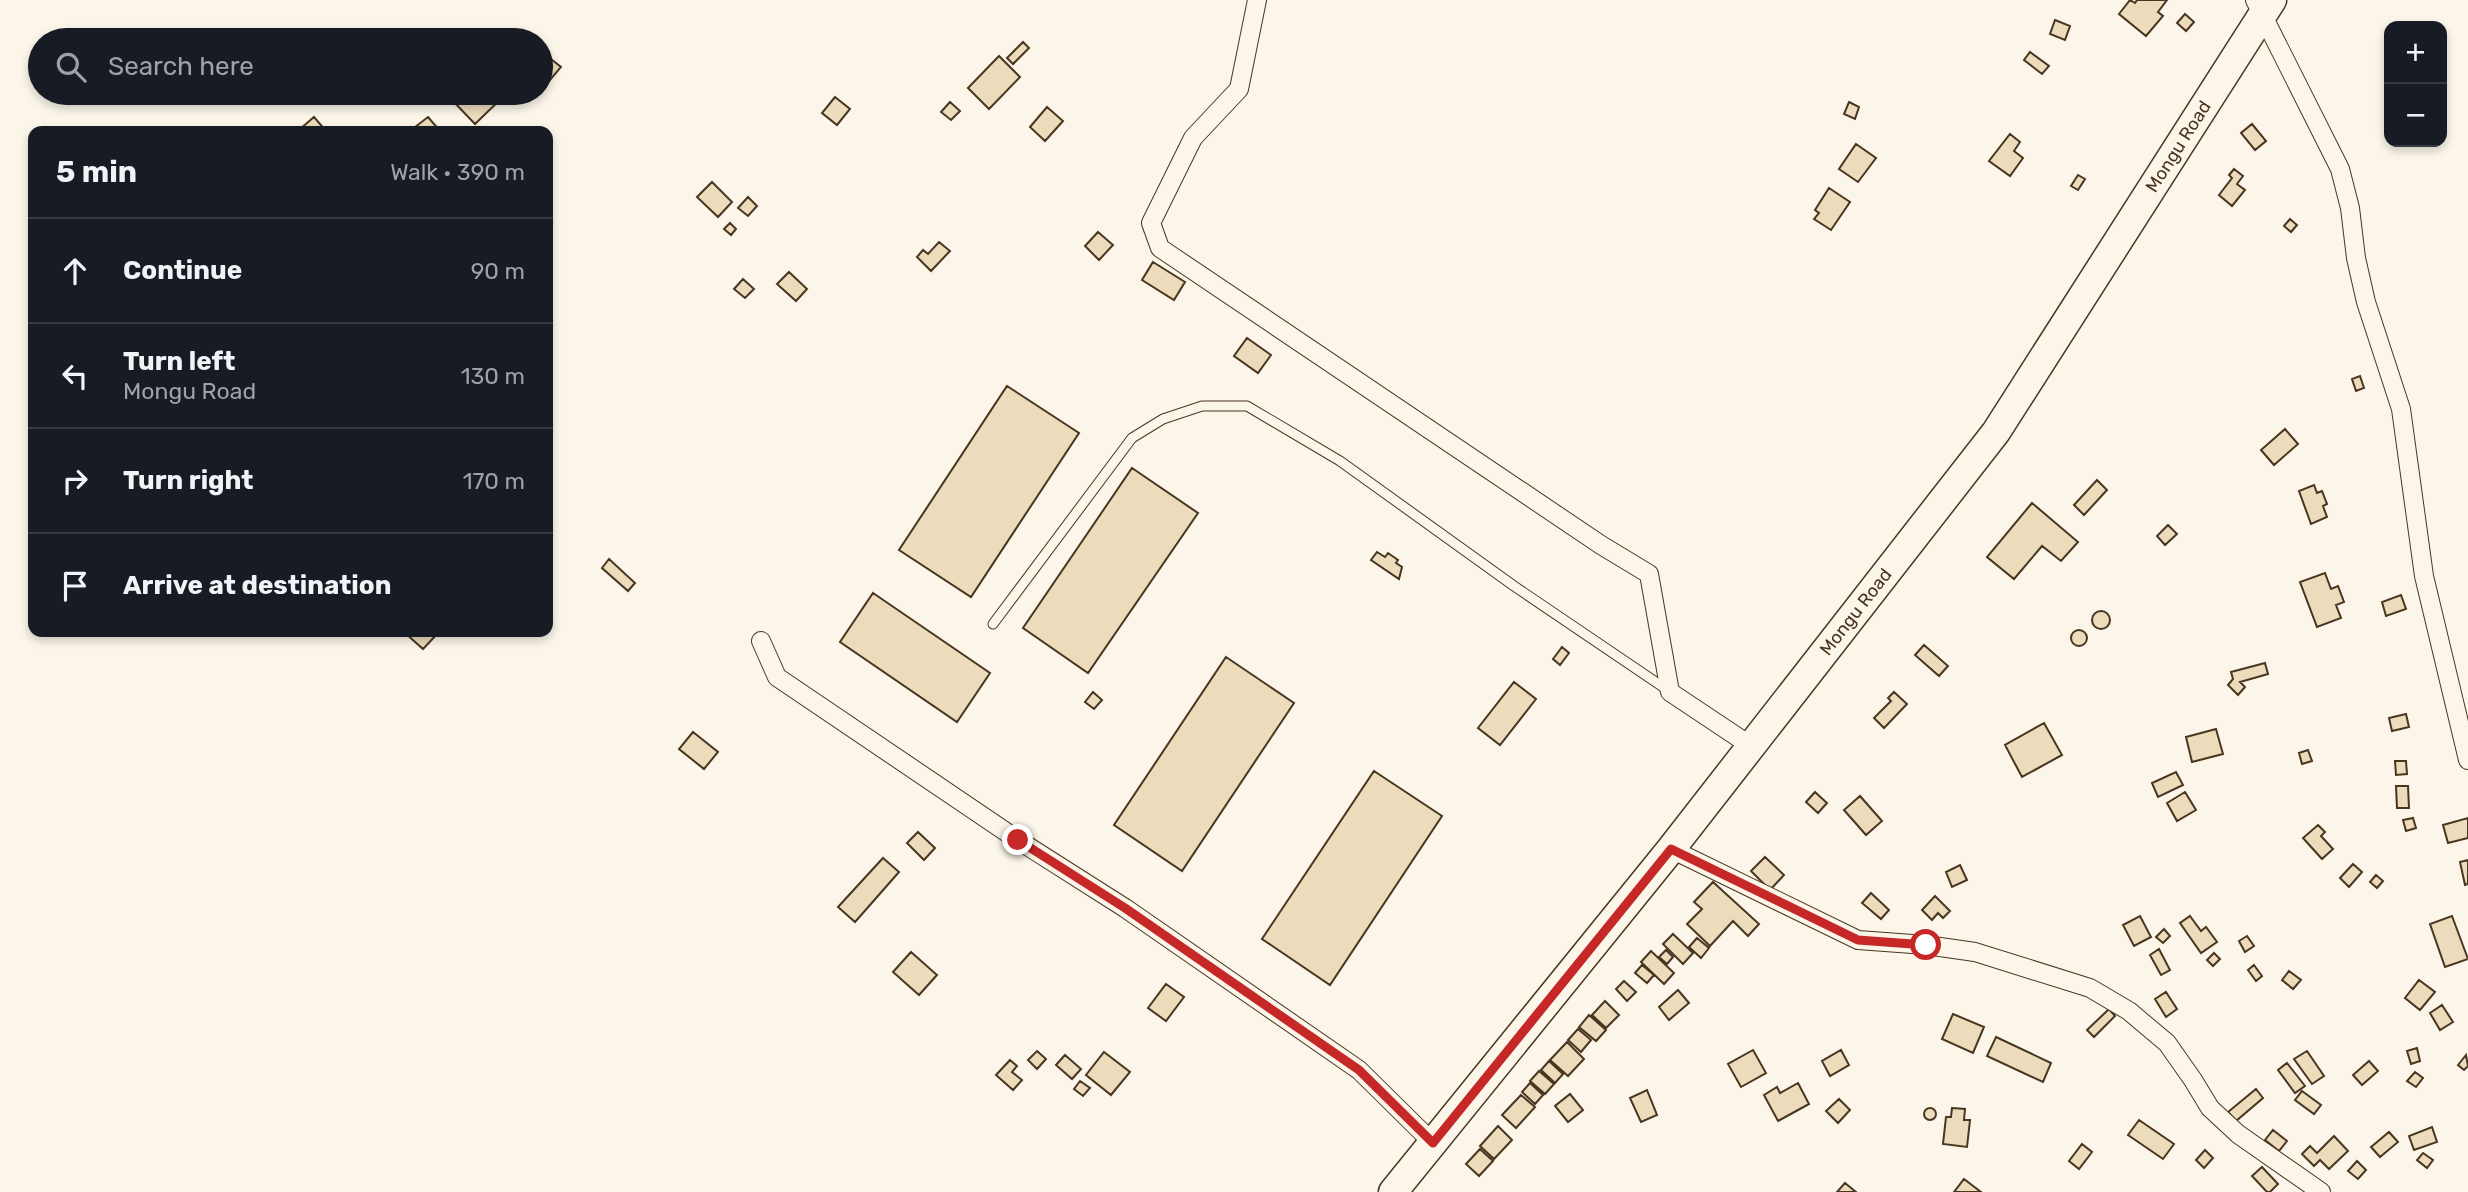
<!DOCTYPE html>
<meta charset="utf-8">
<style>
:root{--surface:#171b24;--page:#242831;--text:#f1f3f6;--muted:#9ea1a6;--line:#363941}
body{margin:0;font-family:Rubik,sans-serif;background:var(--page);color:var(--text)}
.controls{position:absolute;right:21px;top:21px;display:grid;overflow:hidden;border-radius:14px;box-shadow:0 4px 10px #0003}
.controls button{width:63px;height:63px;display:grid;place-items:center;padding:0;border:0;border-bottom:2px solid var(--line);background:var(--surface);color:var(--text);font:35px sans-serif}
.stop{position:absolute;width:21px;height:21px;margin:-16px;border:5px solid #c62828;border-radius:50%;background:#fff}
.stop.end{background:#c62828;border-color:#fff;box-shadow:0 2px 7px #0008}
.list{margin:0;padding:0;list-style:none}
h2{display:flex;justify-content:space-between;align-items:center;height:91px;margin:0;padding:0 28px;font-size:30px}
h2 small{font-size:23px;font-weight:400;color:var(--muted)}
.list li{display:grid;grid-template-columns:46px 1fr auto;gap:21px;align-items:center;box-sizing:border-box;height:105px;padding:0 28px;border-top:2px solid var(--line)}
.list b{display:block;font-size:26px;white-space:nowrap}
.list p{margin:0;font-size:23px;white-space:nowrap;color:var(--muted)}
.list em{font-size:23px;font-style:normal;color:var(--muted)}
.icon{flex:none;width:38px;height:38px;fill:none;stroke:currentColor;stroke-width:2;stroke-linecap:round;stroke-linejoin:round}
.map{position:relative;flex:none;width:2468px;height:1192px;overflow:hidden}
.search{position:absolute;background:var(--surface);box-shadow:0 4px 10px #0003;left:28px;top:28px;width:525px;height:77px;display:flex;align-items:center;gap:18px;box-sizing:border-box;padding:0 24px;border-radius:38px;color:var(--muted);font-size:26px}
.panel{position:absolute;background:var(--surface);box-shadow:0 4px 10px #0003;left:28px;top:126px;width:525px;height:511px;border-radius:14px}
.map>svg:first-child{display:block}
</style>
<div class="map">
<svg width="2468" height="1192" viewBox="0 0 2468 1192">
<rect width="100%" height="100%" fill="#fbf6e9"/>
<path fill="#ecdcbc" stroke="#4a3520" stroke-width="2" d="M2130 0 2135 3 2137 0H2167L2158 12 2163 16 2146 36 2119 14Z
M2185 14 2194 22 2186 31 2177 23Z
M2055 20 2070 26 2065 40 2050 34Z
M1023 42 1029 48 1013 64 1007 58Z
M2030 52 2049 66 2042 74 2024 60Z
M547 56 561 67 545 86 541 83V63Z
M999 56 1020 77 989 109 968 88Z
M373 97a6 6 0 1 1 12 0a6 6 0 1 1-12 0Z
M457 93H507L475 124 451 99Z
M835 97 850 109 837 125 822 113Z
M950 102 960 111 951 120 941 112Z
M1849 102 1859 107 1855 119 1844 114Z
M1047 107 1063 121 1045 141 1030 127Z
M314 117 326 131H302L300 129Z
M428 117 440 131H410Z
M2252 124 2266 141 2255 150 2241 133Z
M2010 134 2020 142 2014 151 2023 158 2010 176 1989 161Z
M1856 144 1876 158 1858 182 1839 169Z
M2234 169 2243 176 2237 184 2245 190 2232 206 2219 195 2232 178 2229 175Z
M2078 175 2085 179 2078 190 2071 186Z
M712 182 732 202 718 217 697 197Z
M1829 188 1850 202 1831 230 1814 219 1819 213 1815 210Z
M748 197 757 206 748 216 738 208Z
M2290 219 2297 225 2291 232 2284 226Z
M730 223 736 229 731 235 724 229Z
M1098 232 1113 245 1099 260 1085 246Z
M939 242 950 251 931 271 917 257 923 250 928 254Z
M1153 262 1185 282 1174 300 1142 280Z
M789 272 807 289 796 301 777 284Z
M743 279 754 289 745 298 734 289Z
M1247 338 1271 355 1258 373 1234 356Z
M2360 376 2364 388 2356 391 2352 379Z
M1007 386 1079 433 971 597 899 550Z
M2285 429 2298 444 2274 465 2261 450Z
M1132 468 1198 513 1088 673 1023 628Z
M2097 480 2107 490 2084 515 2074 505Z
M2314 485 2317 493 2322 491 2327 504 2323 506 2327 517 2311 524 2299 491Z
M2032 503 2078 542 2061 561 2042 546 2014 579 1987 557Z
M2168 525 2177 534 2165 545 2157 536Z
M1377 552 1385 557 1388 553 1398 560 1396 563 1402 567 1399 579 1371 560Z
M609 559 635 583 628 591 602 568Z
M2325 573 2331 589 2338 586 2344 602 2336 605 2341 618 2317 627 2300 582Z
M873 593 990 673 957 722 840 642Z
M2401 595 2406 609 2386 616 2382 602Z
M2092 620a9 9 0 1 1 18 0a9 9 0 1 1-18 0Z
M2071 638a8 8 0 1 1 16 0a8 8 0 1 1-16 0Z
M404 632H439L423 649Z
M1924 645 1948 666 1939 676 1915 655Z
M1562 647 1569 653 1560 665 1553 659Z
M1226 657 1294 703 1182 871 1114 825Z
M2265 663 2268 674 2240 682 2245 687 2238 695 2228 685 2233 679 2231 672Z
M1514 682 1536 699 1500 745 1478 728Z
M1093 692 1102 700 1094 709 1085 702Z
M1894 692 1907 704 1884 728 1874 718 1891 701 1888 698Z
M2406 714 2409 727 2392 731 2389 718Z
M2044 723 2062 755 2022 777 2005 745Z
M2216 729 2223 754 2192 762 2186 737Z
M693 732 718 752 704 769 679 749Z
M2308 750 2312 761 2302 764 2299 753Z
M2395 761H2406L2407 774 2396 775Z
M1374 771 1442 816 1330 985 1262 939Z
M2176 772 2183 785 2158 797 2152 783Z
M2396 786H2408L2409 808H2397Z
M1815 792 1827 803 1818 813 1806 802Z
M2185 792 2196 810 2177 821 2167 803Z
M1860 796 1882 821 1866 835 1844 810Z
M2413 818 2416 828 2406 831 2403 820Z
M2468 818V838L2448 843 2443 825Z
M2318 825 2325 832 2321 836 2333 849 2322 859 2303 838Z
M918 832 935 848 924 860 907 843Z
M1765 857 1784 875 1770 890 1751 871Z
M883 858 899 872 855 922 838 907Z
M2468 860V884L2465 885 2460 862Z
M2353 864 2362 872 2349 887 2340 878Z
M1960 865 1967 880 1952 887 1946 872Z
M2376 875 2383 881 2377 888 2370 882Z
M1713 882 1759 924 1748 936 1733 921 1710 946 1687 924 1702 909 1694 902Z
M1871 893 1889 910 1881 919 1862 903Z
M1935 896 1950 911 1943 918 1938 913 1932 920 1922 910Z
M2140 916 2151 937 2134 946 2123 925Z
M2190 916 2201 931 2206 927 2217 942 2201 953 2180 923Z
M2452 916 2468 959 2445 967 2430 924Z
M2164 929 2170 936 2163 943 2156 937Z
M1673 934 1693 953 1683 964 1663 944Z
M2247 936 2254 946 2245 952 2239 941Z
M1697 938 1709 948 1701 958 1689 947Z
M2159 949 2170 970 2161 975 2150 955Z
M1666 950 1673 957 1667 964 1659 957Z
M1651 951 1674 973 1664 984 1641 962Z
M911 952 937 975 919 995 893 972Z
M2214 953 2220 959 2213 966 2207 960Z
M1642 965 1654 975 1647 983 1635 973Z
M2254 965 2262 976 2256 981 2248 970Z
M2289 971 2301 980 2293 989 2282 980Z
M2419 980 2435 992 2420 1010 2405 998Z
M1624 981 1636 992 1627 1001 1616 989Z
M1166 984 1184 997 1166 1021 1148 1008Z
M1678 990 1689 1003 1669 1020 1659 1007Z
M2166 992 2177 1009 2166 1017 2155 999Z
M1605 1001 1619 1015 1606 1028 1592 1015Z
M2442 1005 2453 1022 2440 1030 2430 1013Z
M2109 1009 2115 1016 2094 1037 2087 1030Z
M1953 1014 1984 1027 1973 1053 1942 1039Z
M1589 1015 1606 1030 1596 1041 1579 1027Z
M1578 1029 1591 1040 1581 1052 1568 1040Z
M1996 1037 2051 1063 2043 1082 1987 1056Z
M1567 1042 1584 1059 1568 1076 1550 1060Z
M2417 1048 2420 1061 2411 1064 2407 1051Z
M1753 1050 1766 1073 1741 1087 1728 1064Z
M1841 1050 1849 1065 1830 1076 1822 1061Z
M1037 1051 1046 1059 1037 1069 1028 1060Z
M2307 1051 2324 1076 2312 1084 2294 1059Z
M1104 1052 1130 1072 1111 1095 1086 1075Z
M1065 1055 1081 1069 1072 1079 1056 1065Z
M2466 1055 2468 1066 2464 1070 2458 1065Z
M1010 1060 1017 1066 1012 1072 1022 1080 1013 1090 996 1075Z
M1549 1061 1563 1074 1555 1083 1541 1070Z
M2369 1061 2378 1071 2362 1085 2353 1075Z
M2287 1063 2305 1086 2295 1093 2278 1070Z
M1539 1071 1554 1084 1545 1094 1530 1081Z
M2415 1072 2423 1078 2416 1087 2407 1081Z
M1080 1081 1090 1088 1083 1096 1074 1089Z
M1530 1083 1543 1095 1535 1104 1522 1092Z
M1798 1083 1809 1104 1778 1121 1764 1095 1777 1087 1780 1093Z
M2256 1089 2263 1098 2236 1121 2228 1112Z
M1647 1090 1657 1115 1641 1122 1630 1098Z
M2302 1091 2321 1105 2314 1114 2295 1100Z
M1570 1094 1583 1110 1568 1122 1555 1106Z
M1521 1095 1535 1107 1516 1128 1502 1115Z
M1839 1099 1850 1110 1838 1123 1826 1111Z
M1924 1114a6 6 0 1 1 12 0a6 6 0 1 1-12 0Z
M1952 1108 1965 1109 1964 1120H1970L1967 1147 1943 1144 1946 1117H1951Z
M2139 1120 2174 1144 2163 1159 2128 1135Z
M1498 1126 1512 1140 1494 1159 1480 1146Z
M2432 1127 2437 1142 2414 1150 2409 1136Z
M2273 1130 2287 1141 2279 1151 2265 1140Z
M2389 1132 2398 1142 2380 1157 2371 1147Z
M2334 1136 2348 1151 2329 1169 2320 1160 2314 1166 2302 1154 2310 1146 2317 1153Z
M2082 1144 2092 1152 2079 1169 2069 1161Z
M1480 1149 1493 1161 1479 1176 1466 1164Z
M2205 1150 2213 1158 2204 1168 2196 1160Z
M2423 1153 2433 1160 2427 1168 2417 1160Z
M2357 1161 2366 1170 2358 1179 2348 1171Z
M2262 1167 2278 1184 2270 1192H2267L2252 1176Z
M1964 1179 1981 1192H1954Z
M1845 1183 1856 1192H1837Z"/>
<g fill="none" stroke-linecap="round" stroke-linejoin="round">
<g stroke="#4a3520" stroke-width="11">
<path id="lane" d="M993 624 1132 438 1163 419 1202 406H1247L1340 461 1514 586 1669 691"/>
</g>
<g stroke="#4a3520" stroke-width="20">
<path id="street" d="M1257 0 1239 89 1193 138 1151 223 1160 248 1601 545 1649 574 1670 692 1751 746
M2255 0 2340 169 2350 208 2356 258 2366 302 2401 409 2424 576 2468 760
M761 641 777 677 1018 840 1125 908 1359 1070 1433 1143
M1671 849 1858 940 1926 945 1975 952 2090 988 2129 1011 2167 1043 2193 1080 2210 1108 2238 1134 2321 1192"/>
</g>
<g stroke="#4a3520" stroke-width="31">
<g id="primary">
<path id="s1" d="M1393 1192 1671 849 1996 432 2272 0"/>
</g>
</g>
<use href="#lane" stroke="#fbf6e9" stroke-width="9"/>
<use href="#street" stroke="#fbf6e9" stroke-width="18"/>
<use href="#primary" stroke="#fbf6e9" stroke-width="28"/>
</g>
<g fill="none" stroke-linecap="round" stroke-linejoin="round">
<path stroke="#c62828" stroke-width="9" d="M1018 840 1125 908 1359 1070 1433 1143 1671 849 1858 940 1926 945"/>
</g>
<g text-anchor="middle" stroke-width="5" stroke-linejoin="round" paint-order="stroke">
<g font-size="18" fill="#4a3520" stroke="#fbf6e9">
<text dy="6" stroke="none"><textPath href="#s1" startOffset="1309">Mongu Road</textPath></text>
<text dy="6" stroke="none"><textPath href="#s1" startOffset="742">Mongu Road</textPath></text>
</g>
</g>
</svg>
<div class="controls">
<button>+</button>
<button>−</button>
</div>
<div class="stop" style="left:1926px;top:945px"></div>
<div class="stop end" style="left:1018px;top:840px"></div>
<div class="search"><svg class="icon" aria-label="search" viewBox="0 0 24 24"><circle cx="10" cy="10" r="6"/><path d="M15 15l6 6"/></svg>Search here</div>
<section class="panel">
<h2>5 min<small>Walk · 390 m</small></h2>
<ul class="list">
<li><svg class="icon" aria-label="ahead" viewBox="0 0 24 24"><path d="M12 20V5M6 11l6-6 6 6"/></svg><div><b>Continue</b></div><em>90 m</em></li>
<li><svg class="icon" aria-label="left" viewBox="0 0 24 24"><path d="M17 20v-9H6M10 6l-5 5 5 5"/></svg><div><b>Turn left</b><p>Mongu Road</p></div><em>130 m</em></li>
<li><svg class="icon" aria-label="right" viewBox="0 0 24 24"><path d="M7 20v-9h11M14 6l5 5-5 5"/></svg><div><b>Turn right</b></div><em>170 m</em></li>
<li><svg class="icon" aria-label="arrive" viewBox="0 0 24 24"><path d="M6 21V4h12l-3 4 3 4H6"/></svg><div><b>Arrive at destination</b></div></li>
</ul>
</section>
</div>
